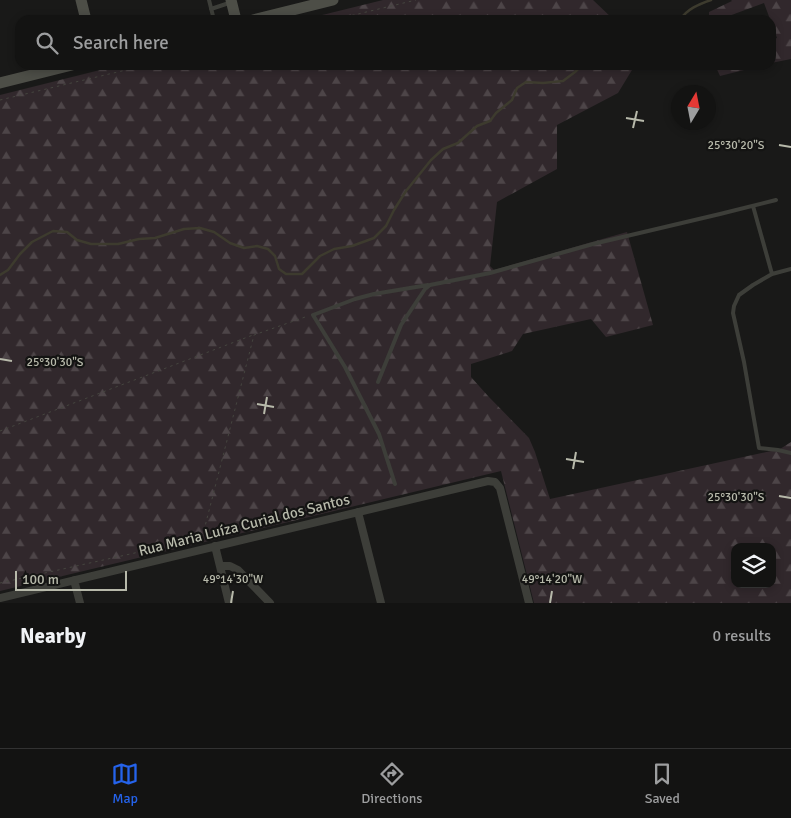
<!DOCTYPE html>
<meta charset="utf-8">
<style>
:root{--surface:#131312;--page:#202020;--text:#f1f3f6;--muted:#9d9e9f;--line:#323232;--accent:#2563eb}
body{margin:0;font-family:Signika,sans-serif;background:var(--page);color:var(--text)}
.controls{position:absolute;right:15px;bottom:15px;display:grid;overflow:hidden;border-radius:10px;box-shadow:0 2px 8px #0003}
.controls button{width:45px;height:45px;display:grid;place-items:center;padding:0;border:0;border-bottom:1px solid var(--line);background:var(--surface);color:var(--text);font:25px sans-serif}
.compass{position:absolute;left:671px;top:85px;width:45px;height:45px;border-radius:50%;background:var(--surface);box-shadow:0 2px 8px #0003;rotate:10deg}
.scale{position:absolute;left:15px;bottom:12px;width:112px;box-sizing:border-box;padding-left:5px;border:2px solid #b7b9aa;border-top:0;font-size:14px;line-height:18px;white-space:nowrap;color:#b7b9aa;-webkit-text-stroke:4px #141413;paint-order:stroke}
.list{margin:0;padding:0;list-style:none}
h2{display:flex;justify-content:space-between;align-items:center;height:65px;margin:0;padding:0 20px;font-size:21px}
h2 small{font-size:16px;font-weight:400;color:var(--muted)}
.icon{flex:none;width:28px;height:28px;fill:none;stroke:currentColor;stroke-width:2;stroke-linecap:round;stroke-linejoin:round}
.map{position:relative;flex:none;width:791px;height:603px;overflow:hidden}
.search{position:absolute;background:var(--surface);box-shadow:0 2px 8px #0003;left:15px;right:15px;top:15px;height:55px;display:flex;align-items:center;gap:12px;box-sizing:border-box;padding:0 18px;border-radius:15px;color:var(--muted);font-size:19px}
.sheet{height:145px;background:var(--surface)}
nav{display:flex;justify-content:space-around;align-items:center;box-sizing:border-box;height:70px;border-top:1px solid var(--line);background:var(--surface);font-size:14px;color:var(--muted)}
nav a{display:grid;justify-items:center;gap:2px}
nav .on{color:var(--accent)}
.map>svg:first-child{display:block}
</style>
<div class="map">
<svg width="791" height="603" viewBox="0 0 791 603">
<defs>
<pattern id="forest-firs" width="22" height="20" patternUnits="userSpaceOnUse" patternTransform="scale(1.25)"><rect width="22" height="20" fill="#31282c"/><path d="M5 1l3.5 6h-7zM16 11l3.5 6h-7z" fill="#4d4548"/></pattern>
</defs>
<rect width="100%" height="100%" fill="#191918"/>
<path fill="url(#forest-firs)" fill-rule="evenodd" d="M383 0H593L614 20H302Z
M731 0H791V59L771 63V40L777 38 764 3 718 20H709V12L732 1Z
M120 65H635L618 93 557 125V169L497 202 490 266 494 270 627 232 653 325 606 337 591 319 523 334 512 351 471 364V377L488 396 529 438 535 452 550 499 780 449 791 442V603H534L501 471 0 591V95ZM735 547H772V584H735Z
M715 65H764L720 76Z"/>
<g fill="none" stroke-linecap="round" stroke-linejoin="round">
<path stroke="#3d3b2e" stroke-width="2.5" d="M680 20C687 9 699 4 711 0
M0 275 8 270 20 254 32 242 53 231 67 232 77 240 91 244H118L139 239 155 238 184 229 200 228 214 232 230 243 244 248 257 246 268 249 275 256 279 269 286 274H302L320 256 334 249 352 246 374 238 386 226 394 210 406 191 431 160 443 149 458 143 477 126 490 121 496 113 512 100 517 88 526 82 543 83 563 81 575 72 582 65"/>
<path stroke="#45453f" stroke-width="1" stroke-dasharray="2.5 4" stroke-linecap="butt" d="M333 20 416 0
M0 100 147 65
M0 431 253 335
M0 583 202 538 254 335 308 316"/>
<path stroke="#3d3e39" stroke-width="4" d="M209 0 214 20
M211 9 229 3
M188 19V20
M753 206 772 274
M791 269 772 274 753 285 739 295 734 306 733 313 744 362 759 448 778 450 791 453
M378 382 401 325 425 289 430 285 490 273 593 244 720 214 776 200
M395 484 379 434 345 367 313 315 355 299 374 294 428 285"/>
<path stroke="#3d3e39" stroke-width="8" d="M358 512 381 603
M215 546 229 603
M220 566H230L238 570 270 603
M74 580 80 603
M0 598 488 481 495 482 500 488 529 603"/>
<path stroke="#4d4e47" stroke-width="11" d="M81 0 86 20
M231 0 236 20
M253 20 333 0
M0 83 72 65"/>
</g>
<path fill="none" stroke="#b7b9aa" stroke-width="2" d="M626 118 644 121M633 128 637 111M779 145 791 147M0 359 12 361M257 404 274 407M264 414 267 397M566 459 584 462M573 469 576 452M779 496 791 498M231 603 233 591M550 603 552 591"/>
<g text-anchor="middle" stroke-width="4.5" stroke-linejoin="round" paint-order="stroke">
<g font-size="15" fill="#b7b9aa" stroke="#141413">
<text transform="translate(244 525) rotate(-14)" y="5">Rua Maria Luíza Curial dos Santos</text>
</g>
</g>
<g font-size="12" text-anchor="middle" fill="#b7b9aa" stroke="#141413" stroke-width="4.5" stroke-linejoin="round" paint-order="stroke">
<text x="736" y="149">25°30'20"S</text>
<text x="55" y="366">25°30'30"S</text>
<text x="736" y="501">25°30'30"S</text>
<text x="233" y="583">49°14'30"W</text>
<text x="552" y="583">49°14'20"W</text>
</g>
</svg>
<div class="controls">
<button><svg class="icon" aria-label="layers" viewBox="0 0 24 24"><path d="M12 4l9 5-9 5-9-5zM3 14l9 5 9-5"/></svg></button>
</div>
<svg class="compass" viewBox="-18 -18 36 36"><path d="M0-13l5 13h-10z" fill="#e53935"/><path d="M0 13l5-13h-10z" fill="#9d9e9f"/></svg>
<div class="scale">100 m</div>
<div class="search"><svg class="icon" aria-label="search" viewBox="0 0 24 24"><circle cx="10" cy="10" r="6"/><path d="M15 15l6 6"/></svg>Search here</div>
</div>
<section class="sheet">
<h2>Nearby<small>0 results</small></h2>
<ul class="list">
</ul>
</section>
<nav>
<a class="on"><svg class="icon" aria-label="map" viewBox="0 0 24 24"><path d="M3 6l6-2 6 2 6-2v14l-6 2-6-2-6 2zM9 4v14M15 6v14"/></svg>Map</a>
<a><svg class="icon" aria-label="directions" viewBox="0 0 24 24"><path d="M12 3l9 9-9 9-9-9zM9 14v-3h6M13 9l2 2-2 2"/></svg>Directions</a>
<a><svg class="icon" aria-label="saved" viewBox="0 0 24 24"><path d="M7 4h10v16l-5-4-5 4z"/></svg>Saved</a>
</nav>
